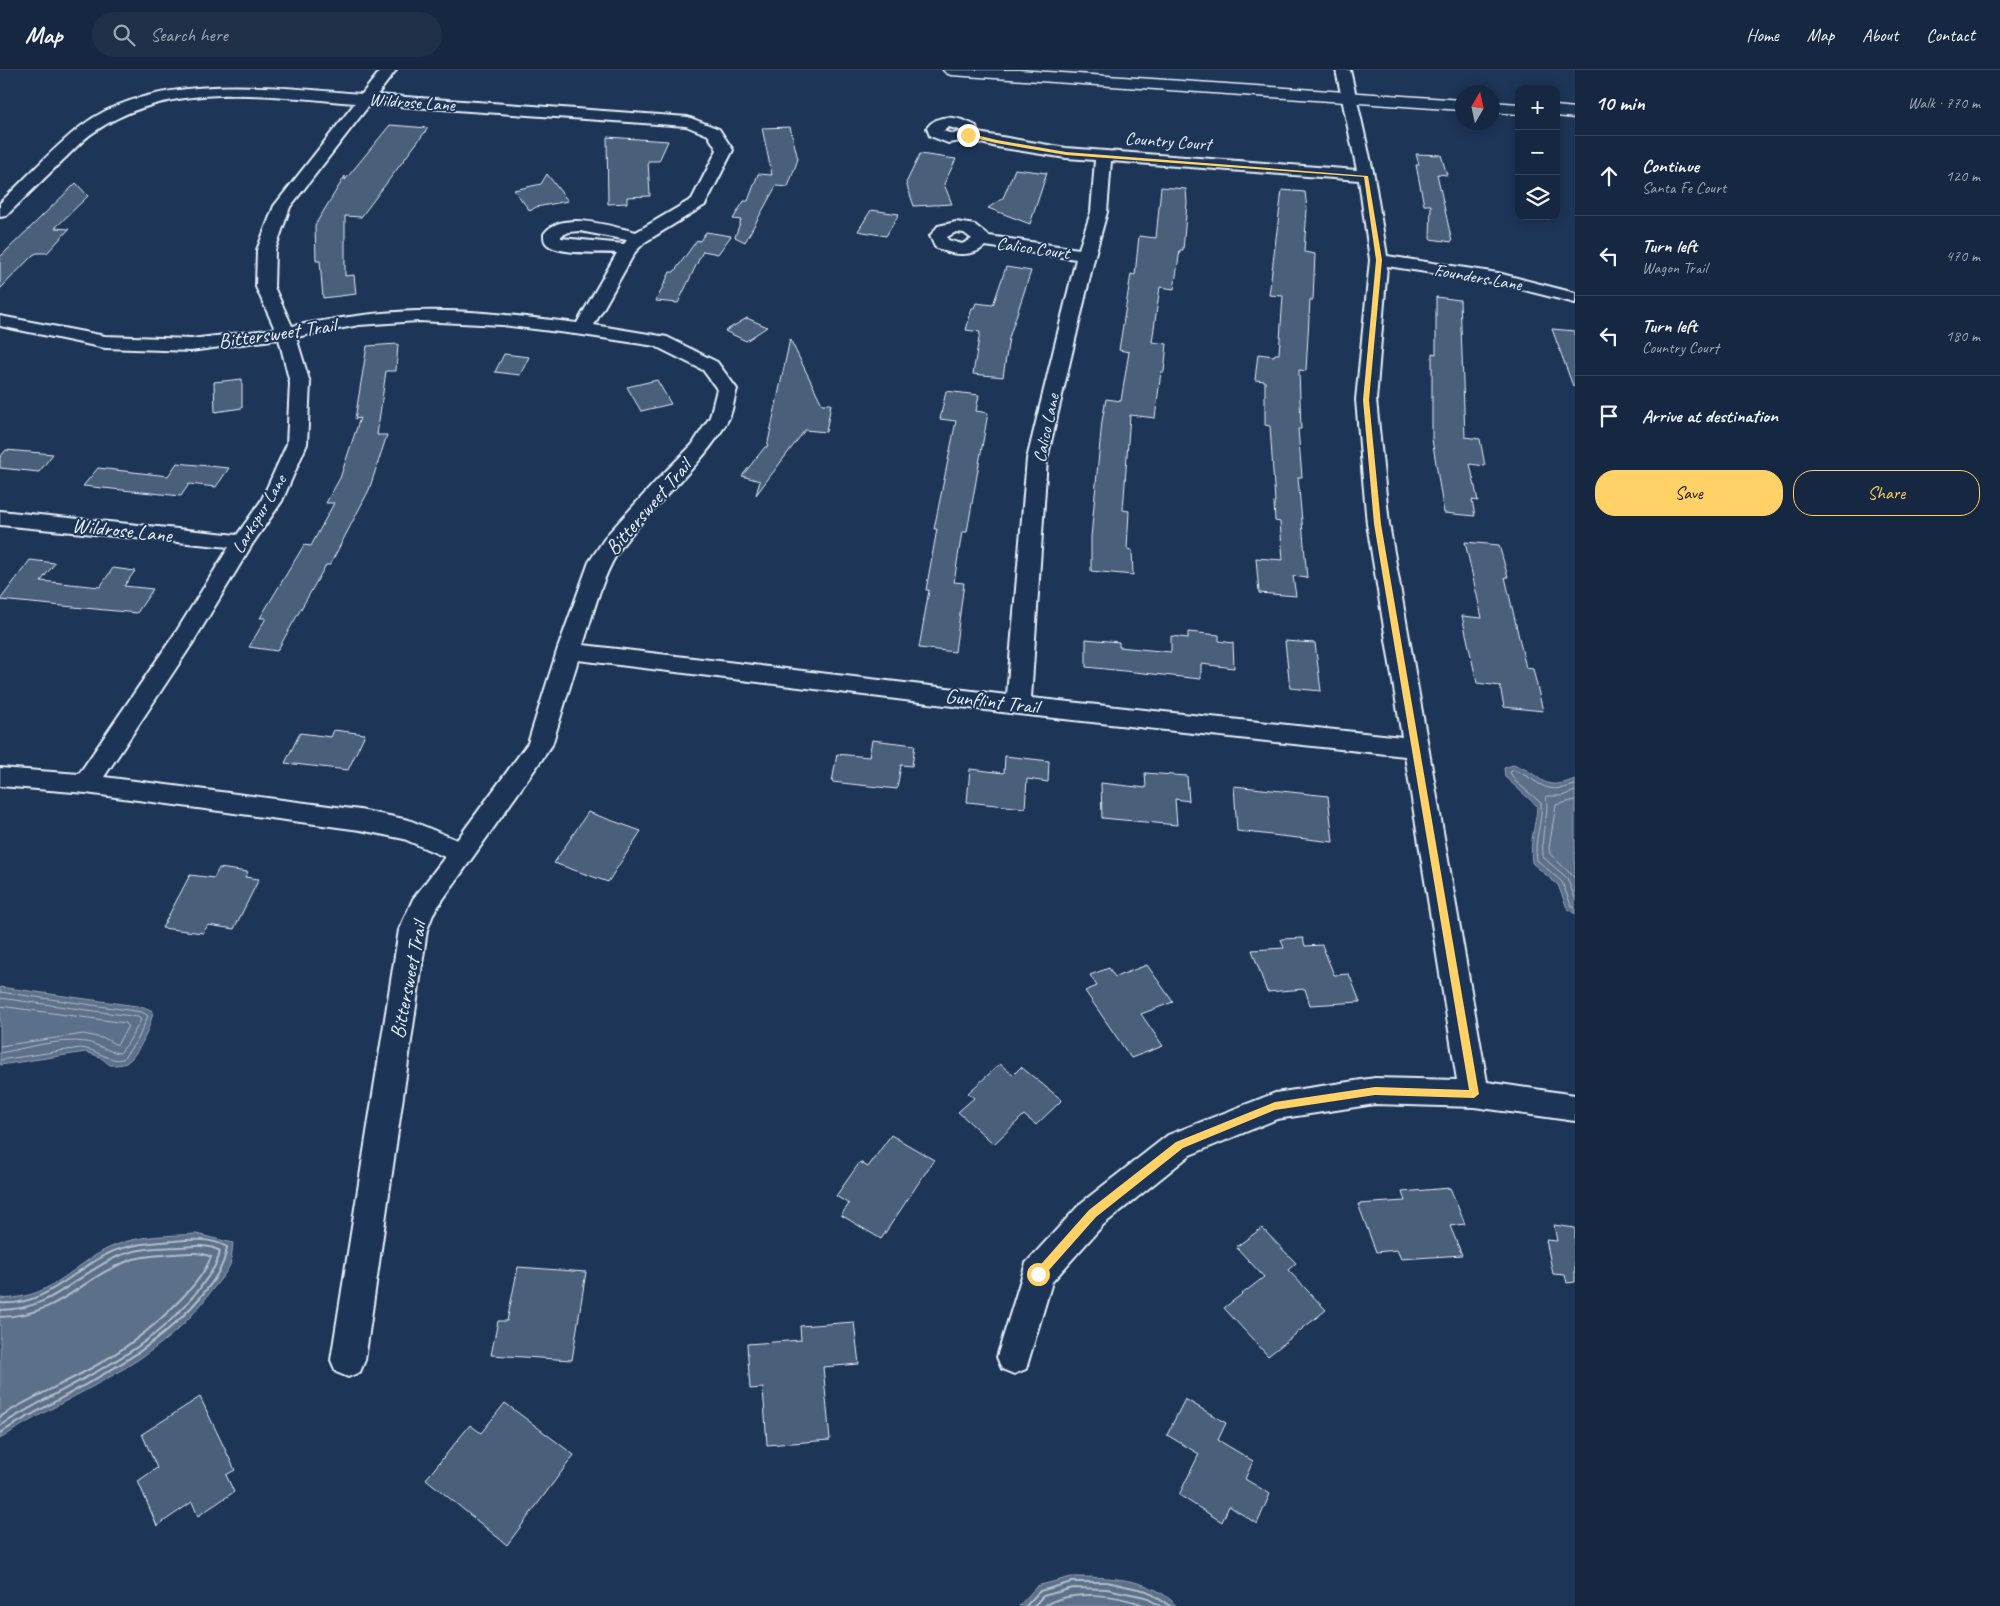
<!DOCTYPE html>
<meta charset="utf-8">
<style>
:root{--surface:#162841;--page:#1f3048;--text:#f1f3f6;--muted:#9ea6b1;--line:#35445a;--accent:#ffd166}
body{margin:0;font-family:Caveat,sans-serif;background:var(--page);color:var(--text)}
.controls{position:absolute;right:15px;top:15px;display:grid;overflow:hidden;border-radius:10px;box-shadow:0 2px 12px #0003}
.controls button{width:45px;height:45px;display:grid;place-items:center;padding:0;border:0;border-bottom:1px solid var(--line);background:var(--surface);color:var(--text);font:25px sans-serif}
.compass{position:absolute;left:1455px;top:15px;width:45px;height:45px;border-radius:50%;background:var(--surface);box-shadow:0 2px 12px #0003;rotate:9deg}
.stop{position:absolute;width:15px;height:15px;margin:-11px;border:4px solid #ffd166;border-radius:50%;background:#fff}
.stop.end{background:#ffd166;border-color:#fff;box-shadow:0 1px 5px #0008}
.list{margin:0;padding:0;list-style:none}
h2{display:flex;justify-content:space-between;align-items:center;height:65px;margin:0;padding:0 20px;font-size:21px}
h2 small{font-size:16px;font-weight:400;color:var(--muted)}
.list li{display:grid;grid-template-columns:32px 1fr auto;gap:15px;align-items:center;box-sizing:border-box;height:80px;padding:0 20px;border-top:1px solid var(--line)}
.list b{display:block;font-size:19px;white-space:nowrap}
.list p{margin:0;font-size:16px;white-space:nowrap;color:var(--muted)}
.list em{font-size:16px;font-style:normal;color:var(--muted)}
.actions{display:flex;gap:10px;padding:15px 20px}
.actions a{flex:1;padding:11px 0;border:1px solid var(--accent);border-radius:20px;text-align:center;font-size:18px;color:var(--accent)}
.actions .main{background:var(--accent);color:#111}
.icon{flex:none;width:28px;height:28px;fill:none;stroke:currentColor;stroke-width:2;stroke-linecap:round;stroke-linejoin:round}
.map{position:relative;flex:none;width:1575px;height:1536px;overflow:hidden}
header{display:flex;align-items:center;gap:30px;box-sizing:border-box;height:70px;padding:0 25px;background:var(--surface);border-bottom:1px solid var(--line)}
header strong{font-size:24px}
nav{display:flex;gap:28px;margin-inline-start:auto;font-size:18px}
.search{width:350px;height:45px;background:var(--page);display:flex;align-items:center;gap:12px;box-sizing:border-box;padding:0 18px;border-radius:28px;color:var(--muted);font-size:19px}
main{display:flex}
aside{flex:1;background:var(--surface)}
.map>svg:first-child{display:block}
</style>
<header>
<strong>Map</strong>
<div class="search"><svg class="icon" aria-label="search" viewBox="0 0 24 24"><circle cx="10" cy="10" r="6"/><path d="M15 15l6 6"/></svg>Search here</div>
<nav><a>Home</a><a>Map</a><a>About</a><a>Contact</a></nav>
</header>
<main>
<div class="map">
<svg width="1575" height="1536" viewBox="0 0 1575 1536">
<rect width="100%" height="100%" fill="#1d3557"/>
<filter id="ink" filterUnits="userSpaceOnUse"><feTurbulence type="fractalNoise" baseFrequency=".02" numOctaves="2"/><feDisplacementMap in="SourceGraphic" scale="10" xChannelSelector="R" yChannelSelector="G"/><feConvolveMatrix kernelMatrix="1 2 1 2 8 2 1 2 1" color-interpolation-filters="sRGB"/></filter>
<g filter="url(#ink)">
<path fill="#5d7089" stroke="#95a4b5" d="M1513 695C1543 702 1539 724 1575 709V844L1567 838 1558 815 1532 793C1529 769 1536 757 1537 736L1505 707 1504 698Z
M0 917 144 937 153 941C151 956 139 985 126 993 122 995 115 995 110 995L100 987 86 982 0 995Z
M196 1164 233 1173C232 1179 232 1189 230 1195 226 1204 218 1212 212 1220 161 1295 72 1321 0 1369V1228C6 1229 13 1228 19 1227 57 1222 81 1188 116 1175 140 1165 170 1166 196 1164Z
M1071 1507C1107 1507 1151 1507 1177 1536H1019L1037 1516Z"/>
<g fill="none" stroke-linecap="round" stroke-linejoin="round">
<path stroke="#b0bdcc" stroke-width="1" d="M1575 715C1540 726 1542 710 1513 700L1510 702 1515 711 1541 733C1543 753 1533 769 1537 790L1562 812 1571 835 1575 838
M1575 721 1562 726H1546C1549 744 1544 750 1543 766 1542 773 1543 780 1543 787L1567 808 1575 828
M1575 730 1556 735 1549 778 1550 784 1575 808
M0 922 142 942 148 946 138 969 123 989C109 993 95 978 80 978L0 990
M0 928 138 947 141 950 128 973 120 983C108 982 98 974 86 972 59 968 27 978 0 983
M0 936 126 953 128 956 117 975 106 969 84 964 0 976"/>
<path stroke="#b0bdcc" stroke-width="2" d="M0 1233C44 1237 71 1202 107 1184 128 1174 151 1173 174 1171 192 1169 211 1168 227 1177 225 1195 215 1210 203 1224 149 1290 71 1319 0 1363
M0 1240C57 1239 74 1204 121 1185 139 1178 159 1178 178 1177 193 1176 207 1174 220 1181 218 1195 208 1206 200 1218 145 1290 72 1309 0 1356
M0 1247C61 1245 78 1210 128 1191 142 1185 158 1186 173 1184 186 1183 200 1181 211 1187 204 1205 190 1220 177 1233 151 1260 121 1282 88 1300 59 1316 28 1329 0 1347
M1026 1536 1040 1521 1072 1512H1107L1147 1521 1170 1536
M1034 1536 1043 1526 1073 1518 1107 1519 1145 1527 1160 1536
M1044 1536C1071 1519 1117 1524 1146 1536"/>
</g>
<path fill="#495e7a" stroke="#e8f1f8" d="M390 55 428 58 361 147 345 146V206L354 205 356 224 323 228 320 191H316L315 155 345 106V110Z
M790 57 798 89 788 117 776 116 745 172 735 167 741 150 733 149 744 131H748L758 104 772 105 762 58Z
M607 67 668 71 659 91H648L650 126 627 127V133L608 134Z
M920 84 956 89 944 114 952 134 914 136 906 113Z
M1416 84 1441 85 1447 105 1437 104 1452 172 1430 169 1431 135H1424L1416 95H1419Z
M1015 99 1047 103 1030 154 988 138 1003 128Z
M547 104 568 131 536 137 530 141 514 120 541 114Z
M76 113 88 126 55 158 69 159 47 183H37L33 185 0 219V187Z
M1161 117 1186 119 1187 133 1183 180H1180L1174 219 1160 217 1152 272 1167 274 1164 302H1161L1155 348 1130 345 1123 440 1129 441 1127 479 1132 480 1133 505 1091 501V467L1102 351 1106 329 1121 331 1129 282 1119 280 1131 204 1135 205 1139 166 1156 168Z
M1282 120 1305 122 1307 139 1304 182 1315 184 1313 230H1310L1306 301 1299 300 1301 359H1298L1302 407H1298L1307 508 1293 506 1296 526 1259 523 1256 488 1283 490 1280 452 1275 451 1274 432H1275L1270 356 1265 355V311L1255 310 1258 284 1274 286 1275 284H1279L1283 226 1269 225Z
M871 140 899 144 886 166 858 161Z
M706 162 731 166 718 184 703 181 678 233 656 231 670 202H674L697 170 700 171Z
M1006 197 1031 201 1009 268 1003 307 973 304 980 262 966 260 972 238H974L976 233 993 235Z
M1436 227 1460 230 1465 367 1480 369 1485 396 1470 394 1478 431 1472 430 1475 446 1444 443 1432 369V283L1436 284Z
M747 248 767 257 746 271 725 261Z
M1552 259 1575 261V316H1573Z
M790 269 822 334H831L826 362 805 360 756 425 760 411 742 406 765 377H767Z
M398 274 396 301H386L377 365H387L369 420 330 495H326L277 581 249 577 266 548H260L304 475 311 476 334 433H326L340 408 360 348 355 349 367 276Z
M504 284 529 287 520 305 495 302Z
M242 309V338L215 342 214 312Z
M657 310 671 334 641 341 627 317Z
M946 321 979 325 976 341 988 343 967 462H962L954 512 964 513 955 582 919 578 929 520H926L937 459H934L956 351 940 349Z
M6 380 53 384 39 402 0 398V387Z
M177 393 229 398 216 417 189 414 181 426 83 416 98 398 168 406Z
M1465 472 1499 475 1508 507H1505L1526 598 1533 599 1543 641 1504 637 1500 616 1477 613 1462 546 1482 548Z
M30 490 55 493 41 511 100 517 113 498 135 501 124 516 153 519 137 543 0 530Z
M1188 562 1219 565V571L1233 573 1234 598 1201 594V609L1086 597V569L1119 572V577L1171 582V566L1188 568Z
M1285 571 1315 573 1321 621 1290 618Z
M334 660 365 664 348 700 285 693 300 663 331 667Z
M872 670 915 675 912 696 901 695 897 719 832 712 837 684 869 687Z
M1005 686 1049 691 1048 712 1027 709 1025 738 967 732 970 699 1004 703Z
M1145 703 1187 706 1189 731 1175 729 1177 755 1102 748 1101 713 1146 718Z
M1234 716 1328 726 1333 772 1237 761Z
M588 742 641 761 608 812 554 793Z
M219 798 248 802 245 807 259 809 234 859 208 855 203 863 162 858 190 805 214 808Z
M1303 868 1305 876 1322 875 1334 905 1349 904 1360 932 1310 935 1305 919 1267 922 1252 880 1284 878 1281 869Z
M1147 895 1173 932 1141 944 1163 976 1131 988 1085 921 1097 916 1090 905 1109 898 1115 907Z
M1000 994 1013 1005 1021 997 1062 1030 1036 1055 1024 1045 994 1074 958 1042 974 1028 968 1023Z
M891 1065 934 1090 881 1169 841 1145 849 1134 836 1126 860 1092 868 1097Z
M1450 1118 1465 1154 1450 1156 1462 1185 1401 1189 1397 1180 1376 1182 1358 1134 1405 1131 1402 1122Z
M1554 1155 1575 1158V1212L1567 1213 1565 1205 1553 1204 1546 1170 1557 1171Z
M1262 1158 1296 1193 1288 1200 1326 1240 1268 1286 1224 1238 1264 1207 1236 1177Z
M518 1197 586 1202 572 1290 491 1285 498 1251H507Z
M854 1252 859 1294 823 1297 830 1370 767 1375 763 1318 750 1319 747 1274 801 1270 800 1256Z
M200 1327 235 1400 226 1405 234 1422 198 1446 192 1432 157 1456 138 1411 157 1398 142 1364Z
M1185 1329 1226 1353 1218 1370 1253 1391 1245 1409 1270 1424 1257 1454 1229 1436 1222 1452 1179 1425 1199 1384 1167 1365Z
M505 1333 574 1385 507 1475 426 1409 470 1355 481 1363Z"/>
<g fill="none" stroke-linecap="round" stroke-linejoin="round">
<g stroke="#e8f1f8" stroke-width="4">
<path id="street" d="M381 0H396L377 25 688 47 719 59 733 80 705 135 645 172 635 182 594 255 667 267 717 292 737 319C734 328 733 340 729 348 704 396 654 432 622 476 602 504 594 542 583 575L1007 625 1027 389 1076 189 985 176C972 188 950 185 935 177L930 166 938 156 956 152 975 155 989 166 1079 179 1091 142 1095 90 1066 88 997 77 969 70 948 73 930 66 927 58C939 41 961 48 976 56L978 63 1066 78 1357 100 1336 0H1350L1374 106 1387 186 1498 203 1575 223V233L1497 213 1387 196 1376 330 1389 454 1487 1012 1575 1025V1051L1474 1037 1375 1034 1277 1049 1190 1085 1103 1155 1052 1212 1026 1299 1014 1304 1002 1299 997 1287 1026 1193 1081 1133 1168 1065 1275 1023 1375 1008 1457 1010 1405 686 1018 644 578 590 552 675 434 842 427 860 365 1290 360 1302 348 1307 336 1302 331 1290 399 860 413 829 445 787 404 769 360 760 86 723 0 716V698L79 704 176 562 229 477 0 455V441L237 465 261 431 287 374 290 313 279 269 191 281 105 278 0 256V246L105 266 191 269 275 259 256 217 257 180 274 136 355 33C268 26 170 9 94 62 83 69 73 81 63 90 44 109 25 127 6 146L0 147V133C26 108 52 79 80 57 153 0 277 18 362 24ZM370 34 686 56 708 65 717 80 692 129 636 162C613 157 561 139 544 164 544 168 544 172 548 175 562 185 599 182 617 183L577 253C524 247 470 239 417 241 375 242 334 249 292 256L274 217 275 180 290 137ZM949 57 963 61 953 64 943 61ZM1111 91 1359 110 1370 190 1356 330 1367 454 1402 667 1031 628 1047 389 1095 185 1107 142ZM580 161 627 170 624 174 561 168V166L569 162ZM956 162 964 163 972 169 962 174 948 170 947 167ZM418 251 502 255 583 265 655 276 703 300 717 319 710 347 692 375 658 409 607 465 589 492 557 581 528 673 457 770 409 750 360 740 104 707 192 574 253 473 282 431 307 374 310 313 296 267 359 255Z"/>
</g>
<g stroke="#e8f1f8" stroke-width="3">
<path id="secondary" d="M943 0H1018L1462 30V40L951 5 946 3Z
M1492 32 1519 34V44L1492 42Z
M1556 36 1575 38V48L1556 46Z"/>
</g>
<use href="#street" fill="#1d3557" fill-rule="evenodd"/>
<use href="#secondary" fill="#1d3557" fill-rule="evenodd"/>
</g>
</g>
<path fill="#ffd166" d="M968 63 997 70 1066 82 1368 106 1382 190 1369 330 1381 454 1479 1024 1474 1028 1375 1025 1275 1040 1183 1078 1096 1147 1042 1208 1038 1209 1033 1204 1035 1201 1089 1140 1176 1072 1275 1032 1375 1017 1469 1020 1374 454 1363 330 1376 190 1364 107 1066 85 996 73 967 66Z"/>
<g text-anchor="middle" stroke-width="4" stroke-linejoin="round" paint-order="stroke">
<g font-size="18" fill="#e8f1f8" stroke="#1d3557">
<text transform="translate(412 32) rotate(4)" y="6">Wildrose Lane</text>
<text transform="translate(1168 71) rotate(4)" y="6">Country Court</text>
<text transform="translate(1033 178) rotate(8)" y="6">Calico Court</text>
<text transform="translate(1478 207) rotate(10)" y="6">Founders Lane</text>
<text transform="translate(1046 358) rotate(-78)" y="6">Calico Lane</text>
<text transform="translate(259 444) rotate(-59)" y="6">Larkspur Lane</text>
</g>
<g font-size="21" fill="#e8f1f8" stroke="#1d3557">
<text transform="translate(277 263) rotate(-8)" y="7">Bittersweet Trail</text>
<text transform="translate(648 437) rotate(-49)" y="7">Bittersweet Trail</text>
<text transform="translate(122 460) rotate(6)" y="7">Wildrose Lane</text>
<text transform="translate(992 631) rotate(7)" y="7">Gunflint Trail</text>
<text transform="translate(408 910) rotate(-79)" y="7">Bittersweet Trail</text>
</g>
</g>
</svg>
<div class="controls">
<button>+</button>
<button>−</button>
<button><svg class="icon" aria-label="layers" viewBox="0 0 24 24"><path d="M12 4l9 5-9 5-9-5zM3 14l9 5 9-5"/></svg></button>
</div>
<svg class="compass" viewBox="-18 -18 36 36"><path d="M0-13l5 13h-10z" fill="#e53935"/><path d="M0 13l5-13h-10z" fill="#9ea6b1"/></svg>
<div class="stop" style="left:1038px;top:1204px"></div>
<div class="stop end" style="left:968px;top:65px"></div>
</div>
<aside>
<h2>10 min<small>Walk · 770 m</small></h2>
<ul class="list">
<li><svg class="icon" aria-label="ahead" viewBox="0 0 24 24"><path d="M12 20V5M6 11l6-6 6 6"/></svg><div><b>Continue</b><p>Santa Fe Court</p></div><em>120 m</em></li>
<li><svg class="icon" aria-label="left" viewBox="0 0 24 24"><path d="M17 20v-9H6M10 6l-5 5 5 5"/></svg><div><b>Turn left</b><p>Wagon Trail</p></div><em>470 m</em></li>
<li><svg class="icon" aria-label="left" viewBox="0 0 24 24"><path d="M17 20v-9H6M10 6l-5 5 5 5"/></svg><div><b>Turn left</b><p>Country Court</p></div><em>180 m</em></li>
<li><svg class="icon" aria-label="arrive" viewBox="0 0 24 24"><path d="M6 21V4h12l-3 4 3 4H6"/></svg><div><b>Arrive at destination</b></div></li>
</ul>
<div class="actions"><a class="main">Save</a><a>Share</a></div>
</aside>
</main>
